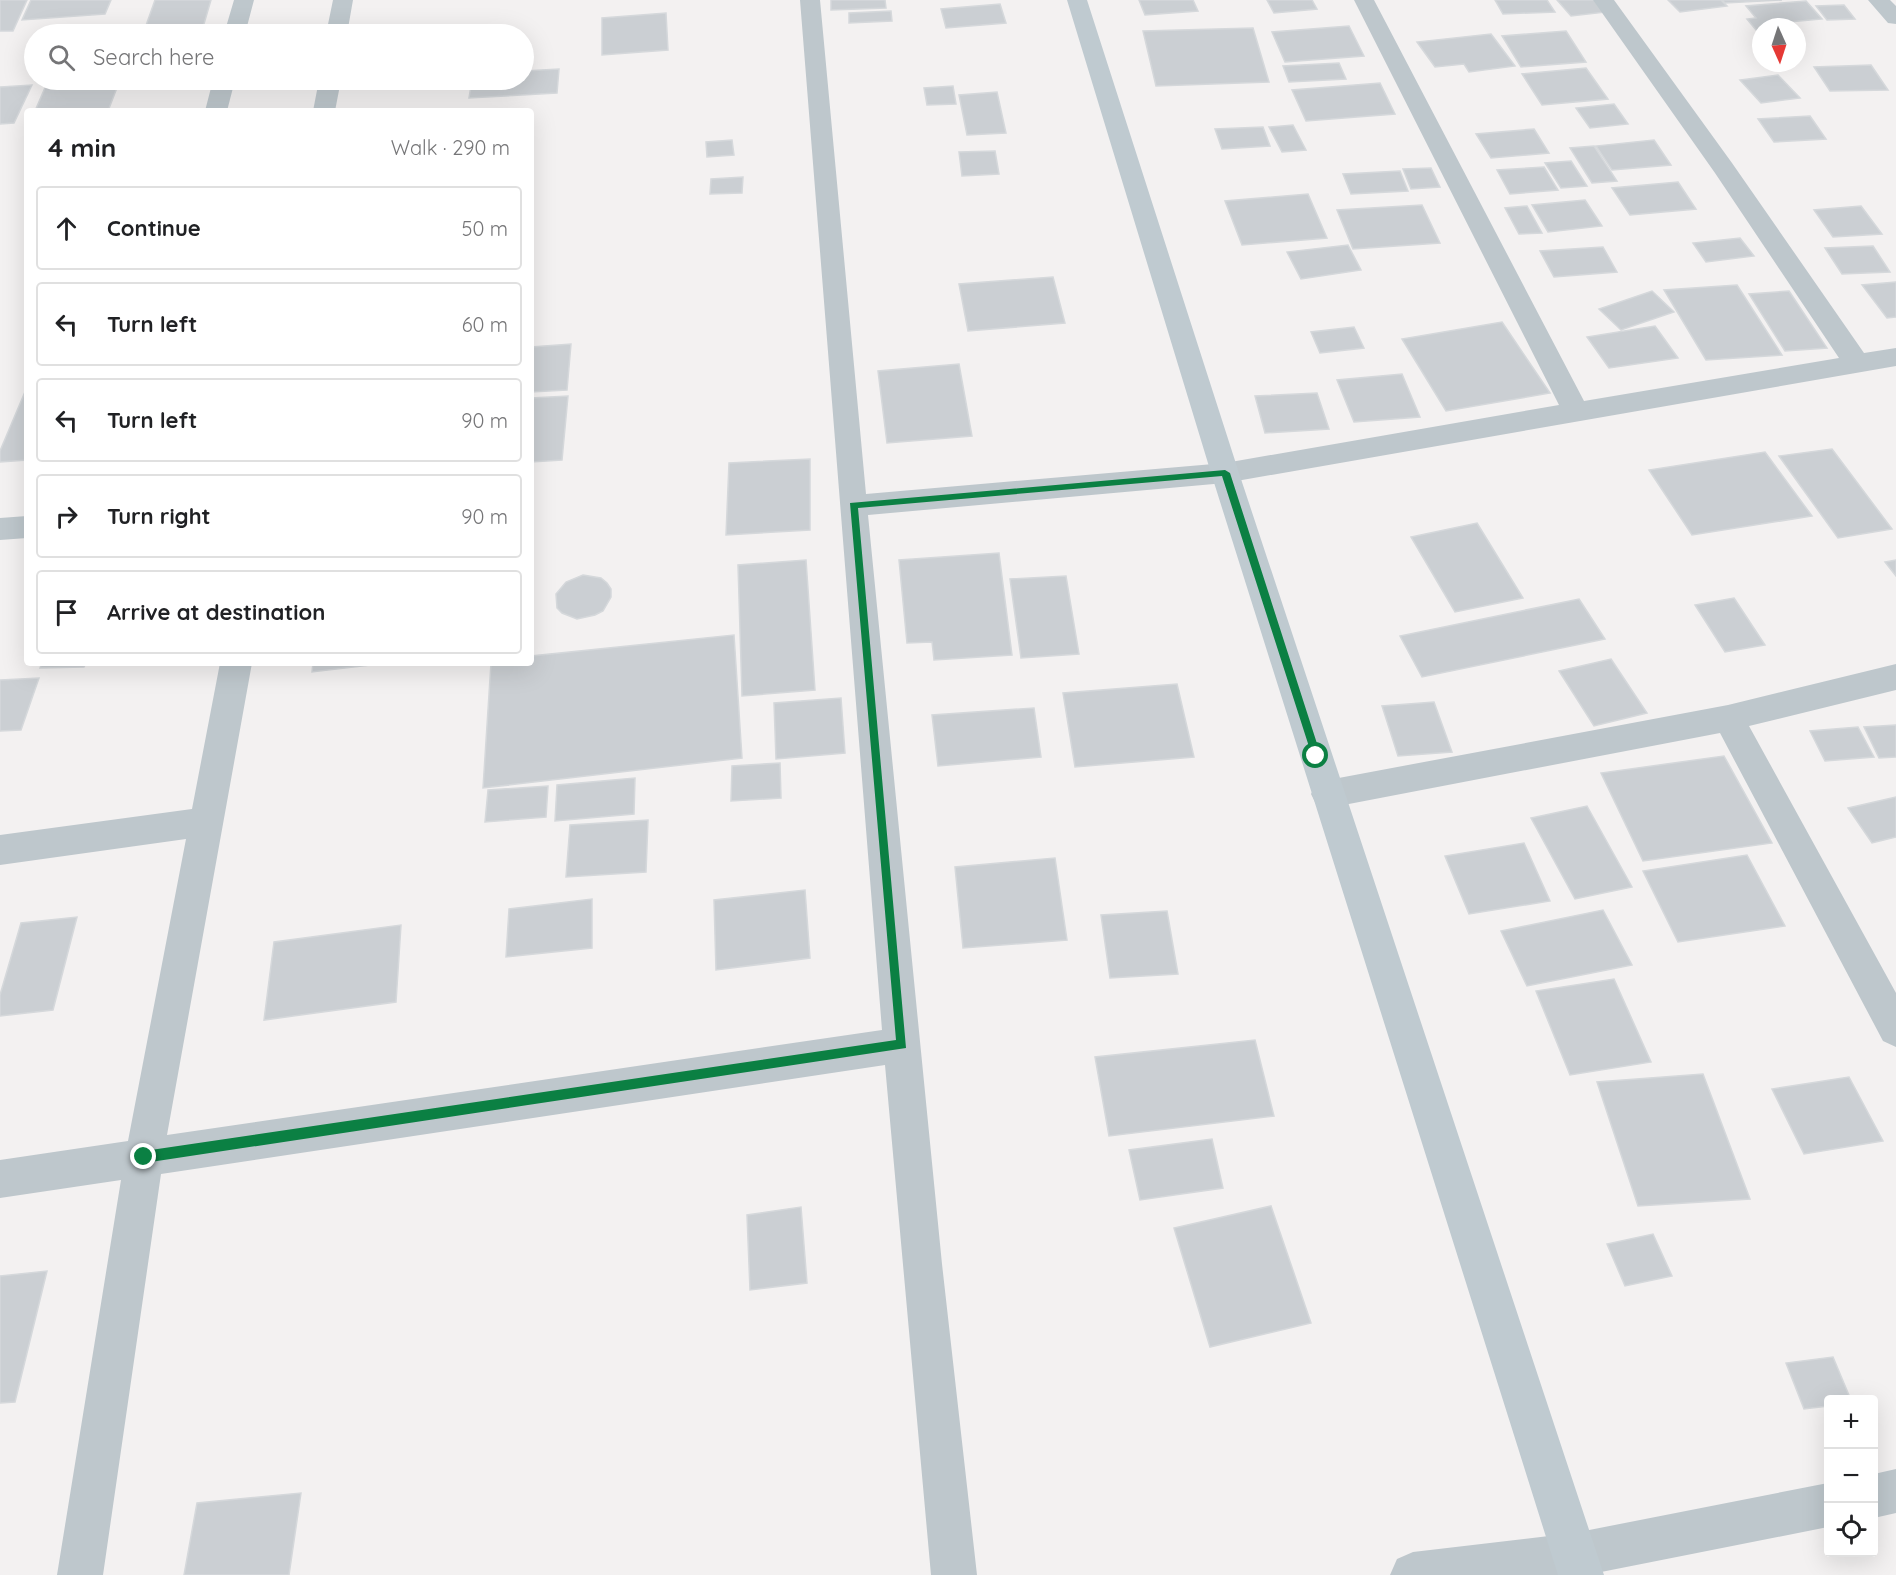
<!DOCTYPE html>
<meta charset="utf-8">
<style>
:root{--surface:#fff;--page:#f6f6f6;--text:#202124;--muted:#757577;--line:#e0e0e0}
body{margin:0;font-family:Quicksand,sans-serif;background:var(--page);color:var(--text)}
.controls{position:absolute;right:18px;bottom:18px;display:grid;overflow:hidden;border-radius:6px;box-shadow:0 6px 24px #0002}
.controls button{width:54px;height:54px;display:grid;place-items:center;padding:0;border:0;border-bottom:2px solid var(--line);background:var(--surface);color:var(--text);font:30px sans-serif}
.compass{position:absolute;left:1752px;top:18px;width:54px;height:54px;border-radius:50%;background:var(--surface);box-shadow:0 6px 24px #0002;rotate:177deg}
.stop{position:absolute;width:18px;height:18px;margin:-14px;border:4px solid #0b8043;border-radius:50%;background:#fff}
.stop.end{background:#0b8043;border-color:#fff;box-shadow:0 2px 6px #0008}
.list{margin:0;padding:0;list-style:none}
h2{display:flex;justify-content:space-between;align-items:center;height:78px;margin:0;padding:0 24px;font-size:26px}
h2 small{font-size:20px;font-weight:400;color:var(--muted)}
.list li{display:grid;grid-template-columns:39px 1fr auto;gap:18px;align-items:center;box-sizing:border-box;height:84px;margin:0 12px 12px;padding:0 12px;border:2px solid var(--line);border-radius:6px}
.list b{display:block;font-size:22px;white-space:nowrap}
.list em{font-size:20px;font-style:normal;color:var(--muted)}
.icon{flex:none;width:33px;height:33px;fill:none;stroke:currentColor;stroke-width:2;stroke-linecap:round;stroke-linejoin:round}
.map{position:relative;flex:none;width:1896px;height:1575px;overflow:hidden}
.search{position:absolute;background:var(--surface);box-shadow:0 6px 24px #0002;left:24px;top:24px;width:510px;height:66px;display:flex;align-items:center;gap:15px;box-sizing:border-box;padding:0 21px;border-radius:33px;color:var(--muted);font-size:22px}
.panel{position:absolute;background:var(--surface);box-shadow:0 6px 24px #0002;left:24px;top:108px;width:510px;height:558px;border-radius:6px}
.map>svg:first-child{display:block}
</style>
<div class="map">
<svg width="1896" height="1575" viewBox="0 0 1896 1575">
<rect width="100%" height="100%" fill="#f3f1f1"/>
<path fill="#cbcfd3" stroke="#d5d8db" stroke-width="1.5" d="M0 0H27L13 31H0Z
M31 0H111L105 14 22 20Z
M155 0H211L201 34H143Z
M831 0H885L886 8 831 10Z
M1139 0H1193L1198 11 1145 15Z
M1267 0H1312L1317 9 1274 13Z
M1495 0H1547L1555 12 1503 14Z
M1557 0H1595L1606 12 1571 16Z
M1668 0H1721L1727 6 1680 12Z
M1722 0H1782L1725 3Z
M1806 1 1822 19 1777 23 1780 27H1761V36L1747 19 1756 18 1746 6Z
M1000 4 1006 23 946 28 941 9Z
M1844 5 1855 19 1827 20 1816 6Z
M891 11 892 21 849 23V13Z
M666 13 668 50 602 55V18Z
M1349 26 1364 56 1285 62 1272 32Z
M1253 28 1269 82 1156 86 1143 31Z
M1566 31 1586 62 1521 67 1502 36Z
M1491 34 1515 66 1469 72 1464 64 1435 67 1417 42Z
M1339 63 1346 79 1289 82 1283 66Z
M1871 65 1888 90 1830 91 1814 67Z
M1586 68 1608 99 1542 105 1522 74Z
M559 69 557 93 469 98 472 80H524V71Z
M1778 75 1800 98 1761 103 1740 80Z
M120 80 108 111H35L47 83Z
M1380 83 1395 114 1306 121 1292 90Z
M32 85 14 123 0 124V87Z
M953 86 956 104 927 105 924 88Z
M997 92 1006 133 967 135 959 95Z
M1614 104 1628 124 1590 128 1576 108Z
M1810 116 1826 139 1774 142 1758 119Z
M1293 125 1306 150 1282 152 1269 127Z
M1263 127 1270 146 1222 149 1215 129Z
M1534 129 1549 153 1491 158 1476 134Z
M732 140 734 155 707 157 706 142Z
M1654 140 1671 165 1612 170 1596 146Z
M1594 146 1617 181 1592 183 1570 148Z
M995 151 999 174 962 176 959 152Z
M1571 161 1587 186 1561 188 1545 163Z
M1544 167 1558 190 1510 194 1497 170Z
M1431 168 1440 187 1411 189 1403 169Z
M1400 171 1408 191 1351 194 1343 174Z
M743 177 742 193 710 194 711 179Z
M1678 182 1696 209 1630 215 1612 188Z
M1308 194 1327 238 1242 245 1225 201Z
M1585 200 1602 226 1548 232 1532 205Z
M1422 205 1440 243 1353 249 1337 210Z
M1527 206 1542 233 1519 234 1505 208Z
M1861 206 1882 234 1833 237 1814 210Z
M1740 238 1754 256 1706 262 1693 243Z
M1348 245 1361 270 1301 279 1287 252Z
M1873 246 1890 272 1842 274 1825 248Z
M1603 247 1617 272 1554 277 1540 251Z
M1053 277 1065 323 968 331 959 284Z
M1896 282V317L1887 318 1862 285Z
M1737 285 1782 355 1706 360 1664 290Z
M1652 291 1674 312 1621 330 1599 309Z
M1789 291 1827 348 1785 351 1749 294Z
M1502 322 1550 393 1446 411 1402 339Z
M1655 326 1678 358 1609 368 1587 337Z
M1354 327 1364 348 1320 353 1311 332Z
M571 344 567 390 531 392V347Z
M959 364 972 436 887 443 878 371Z
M1402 374 1420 417 1354 422 1337 380Z
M27 387V460L0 462V451Z
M1317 393 1329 429 1265 433 1255 396Z
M568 396 562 460 531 462V398Z
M1832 449 1892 529 1838 538 1779 456Z
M1765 452 1812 516 1692 535 1649 470Z
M810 459V530L726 535 729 463Z
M1477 523 1523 598 1455 612 1411 537Z
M999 553 1012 655 934 660 932 642 907 643 899 560Z
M806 560 815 690 742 696 738 565Z
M1896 560V576L1885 562Z
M583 575 601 578 607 583 611 589V597L603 611 595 615 577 619 562 613 557 608 556 594 566 582Z
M1066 576 1079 654 1021 658 1010 579Z
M1734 598 1765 645 1725 652 1695 605Z
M1579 599 1605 639 1422 677 1400 636Z
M734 635 742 758 483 788 491 663H531V656Z
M1611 659 1647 713 1594 726 1559 671Z
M42 663H86L84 667 40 668Z
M313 663H387L312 672Z
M39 678 21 730 0 731V680Z
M1177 684 1194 757 1075 767 1063 693Z
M841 698 845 753 776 759 774 703Z
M1434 702 1452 752 1398 756 1382 706Z
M1034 708 1041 757 938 766 932 715Z
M1896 725V757L1879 758 1864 727Z
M1858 727 1874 757 1825 761 1810 731Z
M1724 756 1772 843 1643 861 1601 773Z
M780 763 781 798 731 801 732 766Z
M635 778 634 814 555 821 557 785Z
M548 786 546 817 485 822 488 790Z
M1896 797V837L1872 843 1848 808Z
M1587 806 1632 887 1575 899 1531 818Z
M648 820 646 872 566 877 570 825Z
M1524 843 1550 901 1469 914 1445 856Z
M1747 855 1785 926 1678 942 1643 871Z
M1055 858 1067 940 963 948 955 867Z
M805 890 810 958 716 970 714 900Z
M592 899V948L506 957 509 909Z
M1603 910 1632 965 1527 986 1501 931Z
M1167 911 1178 974 1110 978 1101 915Z
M77 917 53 1010 0 1016V995L21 923Z
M401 925 396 1002 264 1020 274 942Z
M1614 979 1651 1062 1570 1075 1536 991Z
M1255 1040 1274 1116 1109 1136 1095 1057Z
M1703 1074 1750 1199 1638 1206 1597 1082Z
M1849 1077 1883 1141 1804 1154 1772 1089Z
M1212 1139 1223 1188 1140 1200 1129 1150Z
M1271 1206 1311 1323 1210 1347 1174 1228Z
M801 1207 807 1283 750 1290 747 1215Z
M1653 1234 1672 1276 1625 1286 1607 1244Z
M47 1271 15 1402 0 1403V1276Z
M1833 1357 1851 1400H1828V1406L1804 1409 1786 1363Z
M301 1493 289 1575H184L197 1503Z"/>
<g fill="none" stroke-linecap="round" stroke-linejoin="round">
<path fill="#bec7cc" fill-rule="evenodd" d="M234 0H254L245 34H224Z
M333 0H353L347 34H326Z
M800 0H820L866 494 1225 463 1559 405 1354 0H1374L1584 401 1839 358 1715 173 1593 0H1614L1732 163 1864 353 1896 348V366L1225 483 868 515 942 1264 977 1575H931L885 1065 161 1174 103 1575H57L121 1180 0 1198V1160L128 1141 186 839 0 865V835L192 809 220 663H252L167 1135 882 1030Z
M1868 0H1890L1896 6V24L1888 23Z
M213 80H235L227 111H205Z
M319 80H341L335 111H313Z
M27 516V538L0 540V518Z
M1896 664V690L1749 726 1896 993V1047L1883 1041 1720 733 1328 808 1316 804 1311 794 1316 784 1328 780 1728 705Z
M1896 1469V1513L1874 1518V1474Z
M1828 1483V1527L1586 1575H1390L1397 1559 1413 1552 1574 1533Z"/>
<path fill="#bfcad0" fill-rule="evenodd" d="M1067 0H1087L1239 473 1604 1575H1558L1211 473Z"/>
</g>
<path fill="#0b8043" d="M1225 470 1230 473 1321 756 1316 760 1312 756 1222 476 858 508 906 1048 144 1163 140 1161 138 1157 144 1151 896 1040 850 503Z"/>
</svg>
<div class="controls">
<button>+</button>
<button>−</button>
<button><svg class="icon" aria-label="locate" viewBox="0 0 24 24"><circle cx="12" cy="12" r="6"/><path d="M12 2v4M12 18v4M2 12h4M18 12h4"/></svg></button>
</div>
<svg class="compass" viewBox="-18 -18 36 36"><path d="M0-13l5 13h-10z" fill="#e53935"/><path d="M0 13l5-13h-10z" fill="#757577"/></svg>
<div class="stop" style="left:1316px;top:756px"></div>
<div class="stop end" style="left:144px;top:1157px"></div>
<div class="search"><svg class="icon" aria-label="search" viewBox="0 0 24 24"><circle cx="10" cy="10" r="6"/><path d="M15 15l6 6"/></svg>Search here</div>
<section class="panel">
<h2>4 min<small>Walk · 290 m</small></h2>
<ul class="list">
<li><svg class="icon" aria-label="ahead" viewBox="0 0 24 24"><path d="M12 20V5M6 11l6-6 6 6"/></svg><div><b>Continue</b></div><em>50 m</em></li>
<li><svg class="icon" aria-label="left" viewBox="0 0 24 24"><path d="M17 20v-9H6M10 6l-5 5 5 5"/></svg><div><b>Turn left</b></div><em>60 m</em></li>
<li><svg class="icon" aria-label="left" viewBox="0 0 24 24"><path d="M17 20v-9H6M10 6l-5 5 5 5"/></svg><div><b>Turn left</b></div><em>90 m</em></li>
<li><svg class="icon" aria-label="right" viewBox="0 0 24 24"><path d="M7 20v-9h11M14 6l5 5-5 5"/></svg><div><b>Turn right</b></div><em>90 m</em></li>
<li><svg class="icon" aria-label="arrive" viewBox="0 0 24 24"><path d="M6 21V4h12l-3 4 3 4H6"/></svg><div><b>Arrive at destination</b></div></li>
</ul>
</section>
</div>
